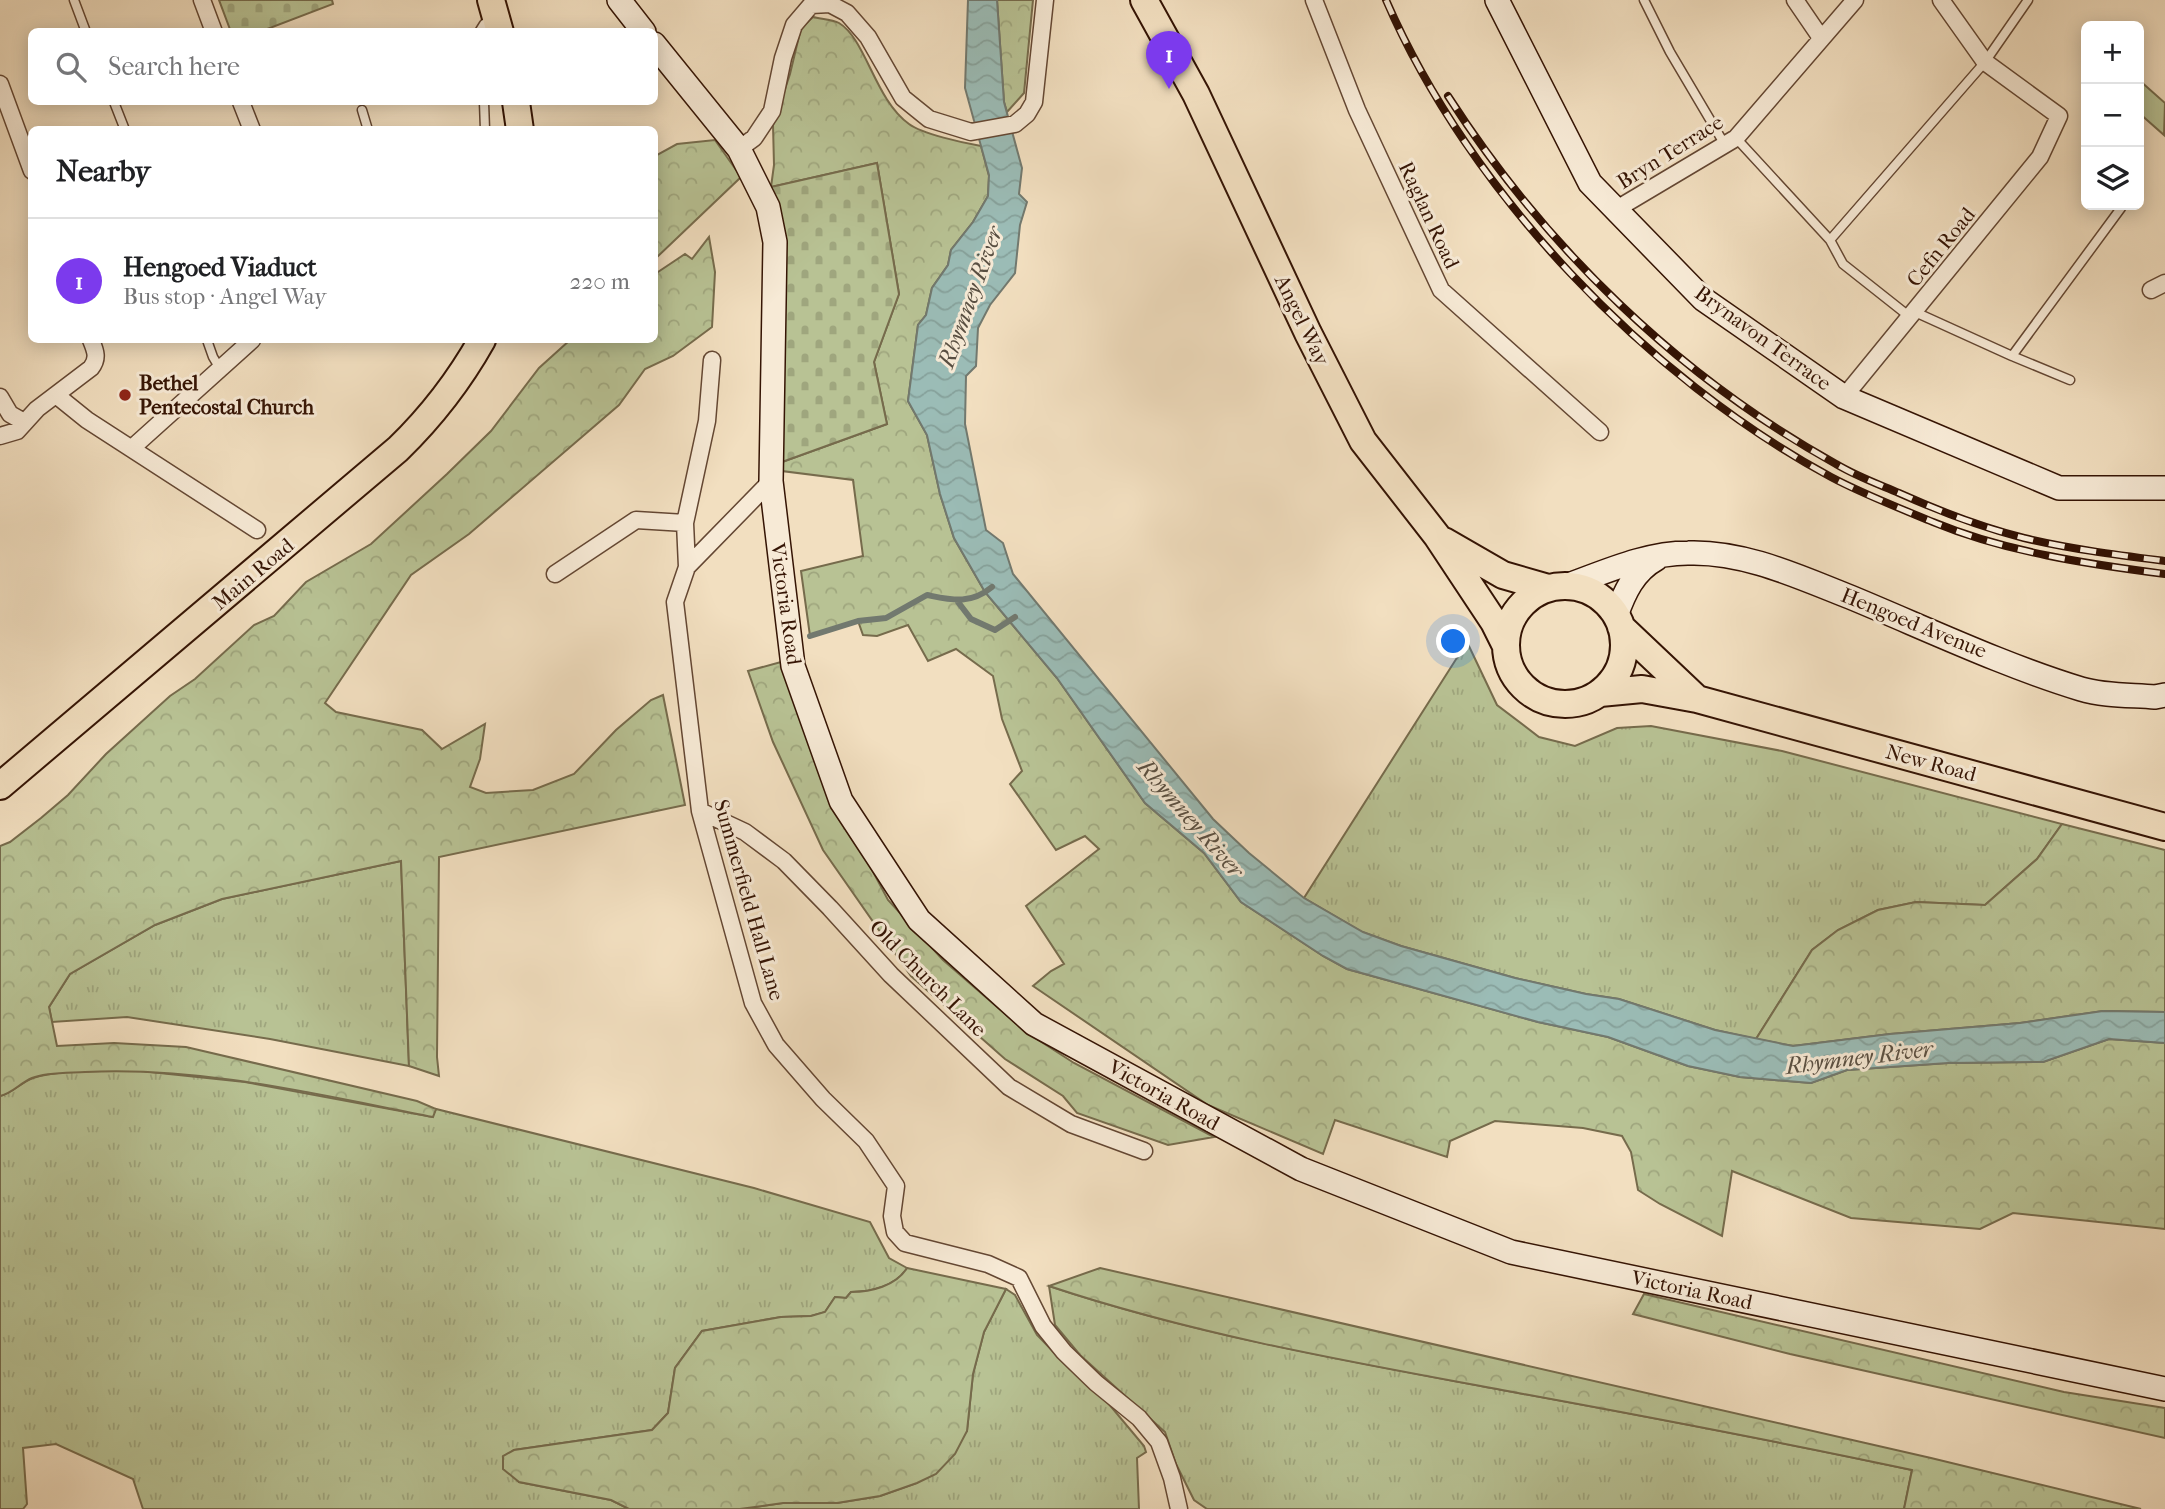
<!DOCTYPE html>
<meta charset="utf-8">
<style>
:root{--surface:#fff;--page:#f6f6f6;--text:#202124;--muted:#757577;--line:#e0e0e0;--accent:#7c3aed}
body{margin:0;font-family:"IM FELL French Canon",serif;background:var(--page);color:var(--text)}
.controls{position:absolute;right:21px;top:21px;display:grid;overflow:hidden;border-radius:10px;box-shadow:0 4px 18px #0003}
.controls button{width:63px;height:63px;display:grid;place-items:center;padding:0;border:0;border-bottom:2px solid var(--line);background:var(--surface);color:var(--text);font:35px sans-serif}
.you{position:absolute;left:1454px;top:642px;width:24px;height:24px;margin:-18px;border:5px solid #fff;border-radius:50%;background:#1a73e8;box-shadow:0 0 0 10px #1a73e833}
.badge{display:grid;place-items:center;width:46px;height:46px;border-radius:50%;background:var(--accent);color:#fff;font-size:23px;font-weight:700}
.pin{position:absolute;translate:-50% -58px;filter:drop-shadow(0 2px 4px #0008)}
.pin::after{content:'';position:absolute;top:37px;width:24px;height:21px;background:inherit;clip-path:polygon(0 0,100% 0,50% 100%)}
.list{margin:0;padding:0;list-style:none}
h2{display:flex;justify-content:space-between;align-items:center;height:91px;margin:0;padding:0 28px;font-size:30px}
h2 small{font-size:23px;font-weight:400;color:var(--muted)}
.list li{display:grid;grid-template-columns:46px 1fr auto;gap:21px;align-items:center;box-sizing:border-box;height:126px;padding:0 28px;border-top:2px solid var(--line)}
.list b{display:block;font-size:26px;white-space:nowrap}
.list p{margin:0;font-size:23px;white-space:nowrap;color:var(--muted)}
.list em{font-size:23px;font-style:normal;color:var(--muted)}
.icon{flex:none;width:38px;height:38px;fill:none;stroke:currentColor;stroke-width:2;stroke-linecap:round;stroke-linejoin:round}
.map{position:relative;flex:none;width:2165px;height:1509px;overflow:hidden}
.search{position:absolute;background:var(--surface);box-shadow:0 4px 18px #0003;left:28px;top:28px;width:630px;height:77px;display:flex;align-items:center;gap:18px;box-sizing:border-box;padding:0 24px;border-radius:10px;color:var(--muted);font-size:26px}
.panel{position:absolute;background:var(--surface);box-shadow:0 4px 18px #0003;left:28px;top:126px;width:630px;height:217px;border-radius:10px}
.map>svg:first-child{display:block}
</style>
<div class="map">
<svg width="2165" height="1509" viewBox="0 0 2165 1509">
<defs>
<pattern id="grass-tufts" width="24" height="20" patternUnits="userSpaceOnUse" patternTransform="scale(1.75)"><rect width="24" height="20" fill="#b8c294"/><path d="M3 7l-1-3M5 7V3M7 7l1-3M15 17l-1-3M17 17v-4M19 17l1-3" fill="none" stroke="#9fa67e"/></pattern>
<pattern id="forest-crowns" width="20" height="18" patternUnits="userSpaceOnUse" patternTransform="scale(1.75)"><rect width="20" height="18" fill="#b8c294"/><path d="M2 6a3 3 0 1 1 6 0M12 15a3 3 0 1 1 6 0" fill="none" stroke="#9fa67e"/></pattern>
<pattern id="cemetery-stones" width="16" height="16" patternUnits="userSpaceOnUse" patternTransform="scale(1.75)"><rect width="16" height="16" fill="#b8c294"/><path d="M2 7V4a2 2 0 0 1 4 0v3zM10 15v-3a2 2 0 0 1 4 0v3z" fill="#9fa67e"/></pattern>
<pattern id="water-waves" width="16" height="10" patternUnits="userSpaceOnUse" patternTransform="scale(1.75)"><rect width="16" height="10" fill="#9bbcb6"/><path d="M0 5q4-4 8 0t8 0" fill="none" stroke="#86a19b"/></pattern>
</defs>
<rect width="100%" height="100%" fill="#f2dfc0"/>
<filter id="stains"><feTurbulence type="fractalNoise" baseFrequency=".00286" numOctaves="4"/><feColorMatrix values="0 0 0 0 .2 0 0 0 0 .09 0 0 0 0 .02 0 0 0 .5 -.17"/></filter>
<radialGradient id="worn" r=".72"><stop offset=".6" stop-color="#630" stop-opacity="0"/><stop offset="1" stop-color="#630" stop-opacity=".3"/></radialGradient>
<path fill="url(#grass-tufts)" stroke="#766b4c" stroke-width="2" d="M1467 642 1497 705 1539 737 1575 746 1617 728 1651 726 1782 751 2062 824 2037 859 1985 905 1916 902 1878 910 1838 930 1812 950 1756 1039 1715 1030 1619 999 1586 994 1515 978 1401 946 1362 932 1304 898Z
M401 861 409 1066 270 1039 127 1017 52 1022 49 1007 70 974 155 925 222 899Z
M131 1070 245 1082 432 1117 436 1109 754 1188 870 1222 889 1258 907 1268C896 1286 871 1292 851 1292L846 1298 835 1297 825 1312 811 1316 781 1317 702 1331 675 1368 668 1413 652 1430 514 1450 503 1457 519 1482 611 1500 629 1509H143L133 1479 56 1444 23 1448 27 1504 23 1509H0V1096C13 1093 21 1082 33 1078 60 1069 102 1072 131 1070Z
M1049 1286C1196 1335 1350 1361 1502 1390 1639 1415 1776 1441 1912 1470L1904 1509H1207L1194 1500 1176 1464 1165 1432 1080 1355 1055 1325Z
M1006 1289 1015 1295 1037 1335 1071 1370 1103 1397 1144 1446 1146 1452 1137 1458 1139 1509H740L783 1503H837L880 1496 917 1483 967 1431 973 1374 984 1332Z"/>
<path fill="url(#forest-crowns)" stroke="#766b4c" stroke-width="2" d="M997 0H1033L1024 93 1007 112 1004 102Z
M813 17C820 19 832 19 839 23 866 39 875 100 909 124 922 134 964 143 981 146L989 176 988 196 973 222 951 250 948 265 932 288 926 315 918 325 908 401 927 435 940 494 954 538 985 592 1057 678 1145 803 1204 853 1241 902 1323 956 1347 969 1538 1022 1608 1037 1688 1066 1740 1077 1811 1083 1847 1070 1948 1063 2043 1062 2109 1039 2165 1043V1229L2013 1213 1980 1229 1851 1218 1732 1171 1722 1236 1660 1204 1638 1190 1631 1152 1622 1136 1583 1128 1495 1121 1450 1141 1447 1157 1335 1120 1323 1154 1208 1105 1033 986 1051 971 1064 964 1026 906 1099 849 1085 836 1056 850 1010 784 1022 771 1002 719 993 676 956 649 928 661 908 625 877 636 863 635 858 621 810 636 801 571 863 556 853 480 782 471V462L887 424 874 362 899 294 877 163 771 187 774 165 773 125 790 74 801 28Z
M715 140 741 177 655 259V156L677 144Z
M709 237 715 272 712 327 673 356 645 369 619 405 469 534 411 575 325 703 336 712 422 730 442 749 485 724 480 759 470 787 486 793 533 790 574 774 616 730 651 700 663 695 685 805 439 857 437 1057 439 1076 409 1066 401 861 222 899 155 925 70 974 49 1007 57 1046 114 1043 186 1047 417 1101 436 1109 433 1117C319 1095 202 1066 85 1072 69 1073 47 1072 32 1078 20 1083 13 1093 0 1096V846L10 842 41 818 68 795 106 754 170 696 195 679 254 625 274 616 306 582 371 544 447 474 491 431 539 368 570 340H654L655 274 685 254 692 259Z
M781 662 819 770 888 900 943 960 1026 1032 1074 1063 1214 1137 1168 1145 1077 1113 1063 1096 1005 1059 911 976 823 850 773 742 748 671Z
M2062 824 2165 850V1012L2103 1011 2020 1023 1890 1034 1793 1046 1756 1039 1812 950 1838 930 1878 910 1916 902 1985 905 2037 859Z
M907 1268 1006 1289 984 1332 973 1374 967 1431 955 1454 936 1474 917 1483 880 1496 837 1503H783L740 1509H629L611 1500 519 1482 503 1469V1456L514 1450 652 1430 668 1413 675 1368 702 1331 781 1317 811 1316 825 1312 835 1297 846 1298 851 1292C871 1292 896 1286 907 1268Z
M1100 1268 1931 1458 2141 1509H1904L1912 1470C1776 1441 1639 1415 1502 1390 1350 1362 1196 1335 1049 1286Z
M1644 1294 2064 1392 2165 1408V1438L1790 1354 1633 1314Z"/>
<path fill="url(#cemetery-stones)" stroke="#766b4c" stroke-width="2" d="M219 0H332L333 4 262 31 231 32Z
M877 163 899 294 874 362 887 424 782 462 780 236 771 187Z"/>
<path fill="#b8c294" stroke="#766b4c" stroke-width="2" d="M2139 80 2165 103 2164 135 2139 113Z"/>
<path fill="url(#water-waves)" stroke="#72796f" stroke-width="2" d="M968 0H997L1004 102 1022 168 1019 194 1027 202 1020 225 1015 273 990 305 978 328 976 366 966 376 965 424 986 530 1003 543 1013 574 1213 819 1249 853 1304 898 1363 932 1401 946 1515 978 1586 994 1619 999 1715 1030 1793 1046 1890 1034 2020 1023 2103 1011 2165 1012V1043L2109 1039 2043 1062 1948 1063 1847 1070 1811 1083 1740 1077 1688 1066 1608 1037 1538 1022 1347 969 1323 956 1241 902 1204 853 1145 803 1057 678 985 592 954 538 940 494 927 435 908 401 918 325 926 315 932 288 948 265 951 250 973 222 988 196 989 175 965 88Z"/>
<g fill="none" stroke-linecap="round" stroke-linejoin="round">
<path stroke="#72796f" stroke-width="6" d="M958 602 971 619 995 630 1015 617
M810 636 858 621 886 618 927 595C952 600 970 605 992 587"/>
<g stroke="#644733" stroke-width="11">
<path id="lane" d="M74 0 86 32
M1644 0 1670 52 1725 145
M479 32 484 24 495 22
M114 102 125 130
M484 102 485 130
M362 110 368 130
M1736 138 1830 240 1985 62 2028 0
M1830 240 1843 264 1910 317
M1915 312 2012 356 2070 380
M207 340 213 357 219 367
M2012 356 2121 208"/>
</g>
<g stroke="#644733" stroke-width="19">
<path id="street" d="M202 0 214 32
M1314 0 1357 110 1441 290 1600 432
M1795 0 1821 38
M0 84 32 171
M241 102 252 130
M739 149 754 138 772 111 783 58 794 25 811 5 830 4 847 13 868 37 903 98 929 119 971 132 1015 124 1027 114 1034 102 1045 0
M1615 210 1736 138 1855 0
M2151 290 2165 283
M56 395 87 420 257 530
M0 397 10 414 24 422
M1844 397 2040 157 2059 116 1985 62 1941 0
M0 436 17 431 37 409 91 368C99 358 95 350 91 340
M132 448 252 340
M771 481 687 567 675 602 700 811 753 1003 776 1045 823 1099 866 1141 896 1186 892 1216 895 1232 905 1243 988 1264 1019 1278 1043 1326 1064 1352 1096 1383 1139 1418 1159 1442 1172 1478 1179 1509
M685 523 707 421 712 360
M555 574 636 520 685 523 687 567
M700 811 745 832 784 861 830 908 891 975 1009 1087 1071 1124 1144 1151"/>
</g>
<g stroke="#351404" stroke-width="26">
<path id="secondary" d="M619 0 644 32
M1497 0 1590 183 1703 299 1844 397 2059 488H2165
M654 44 739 149 768 207 775 242 771 481 793 666 841 801 919 920 1034 1024 1301 1169 1511 1252 2165 1389
M1566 586C1605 572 1646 553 1688 553 1744 551 1799 577 1850 597 1925 628 2005 666 2081 689 2104 696 2132 695 2155 697L2165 695
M1616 616C1624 593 1634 571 1656 559"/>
</g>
<g stroke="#351404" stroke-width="30">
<path id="primary" d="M491 0 500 32
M1144 0 1196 94 1308 333 1363 441 1437 536 1494 622 1505 644
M516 102 520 130
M1444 541 1503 575 1548 588
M1506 645a59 59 0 1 1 118 0a59 59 0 1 1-118 0Z
M1621 627 1696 698
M1600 693 1642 689 1697 699 2165 827
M0 786 398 449C432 416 459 381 482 340"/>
</g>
<use href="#lane" stroke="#f7ead6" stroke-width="8"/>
<use href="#street" stroke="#f7ead6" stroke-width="16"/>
<use href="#secondary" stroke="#f7ead6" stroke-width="23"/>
<use href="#primary" stroke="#f2dfc0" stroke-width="26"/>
<g stroke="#351404" stroke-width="8">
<path id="rail" d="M1386 0C1469 192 1647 378 1831 477 1863 494 1899 508 1933 522 2006 552 2087 564 2165 574
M1448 96C1545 247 1679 377 1836 464 1856 476 1878 484 1899 493 1939 511 1981 527 2024 538 2070 549 2118 555 2165 561"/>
</g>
<use href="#rail" stroke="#f7ead6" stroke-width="5" stroke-dasharray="16" stroke-linecap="butt"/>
</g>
<circle fill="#8f2418" stroke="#f7ead6" stroke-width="2.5" cx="125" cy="395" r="7"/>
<g text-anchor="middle" stroke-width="6" stroke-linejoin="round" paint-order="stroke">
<g font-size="21" fill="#351404" stroke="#f7ead6">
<text transform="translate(1670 152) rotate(-32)" y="7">Bryn Terrace</text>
<text transform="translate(1429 215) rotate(65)" y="7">Raglan Road</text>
<text transform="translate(1941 247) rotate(-51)" y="7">Cefn Road</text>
<text transform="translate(1302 320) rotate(64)" y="7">Angel Way</text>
<text transform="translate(1763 338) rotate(36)" y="7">Brynavon Terrace</text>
<text transform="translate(253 574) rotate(-40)" y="7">Main Road</text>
<text transform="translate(786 604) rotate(82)" y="7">Victoria Road</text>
<text transform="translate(1914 623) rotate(22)" y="7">Hengoed Avenue</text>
<text transform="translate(1931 763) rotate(15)" y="7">New Road</text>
<text transform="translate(749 900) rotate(74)" y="7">Summerfield Hall Lane</text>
<text transform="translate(928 978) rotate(45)" y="7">Old Church Lane</text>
<text transform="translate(1164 1095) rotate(29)" y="7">Victoria Road</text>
<text transform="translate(1692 1290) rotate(12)" y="7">Victoria Road</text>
</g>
<g font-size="21" font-weight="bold" fill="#351404" stroke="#f7ead6" text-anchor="start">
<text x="139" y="390">Bethel<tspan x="139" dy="24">Pentecostal Church</tspan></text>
</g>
<g font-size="23" font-style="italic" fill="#594f42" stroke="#f7ead6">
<text transform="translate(970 297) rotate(-70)" y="8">Rhymney River</text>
<text transform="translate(1191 818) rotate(49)" y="8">Rhymney River</text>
<text transform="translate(1859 1057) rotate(-7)" y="8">Rhymney River</text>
</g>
</g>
<rect width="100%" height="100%" filter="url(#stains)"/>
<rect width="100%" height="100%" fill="url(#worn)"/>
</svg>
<div class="controls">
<button>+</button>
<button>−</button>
<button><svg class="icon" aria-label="layers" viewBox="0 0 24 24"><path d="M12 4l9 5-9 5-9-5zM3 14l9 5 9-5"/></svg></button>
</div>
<div class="you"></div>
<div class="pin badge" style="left:1169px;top:89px">1</div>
<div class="search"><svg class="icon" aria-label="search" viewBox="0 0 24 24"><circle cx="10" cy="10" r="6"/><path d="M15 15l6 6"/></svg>Search here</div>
<section class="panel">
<h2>Nearby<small></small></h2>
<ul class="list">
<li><span class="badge">1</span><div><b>Hengoed Viaduct</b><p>Bus stop · Angel Way</p></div><em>220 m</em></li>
</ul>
</section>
</div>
